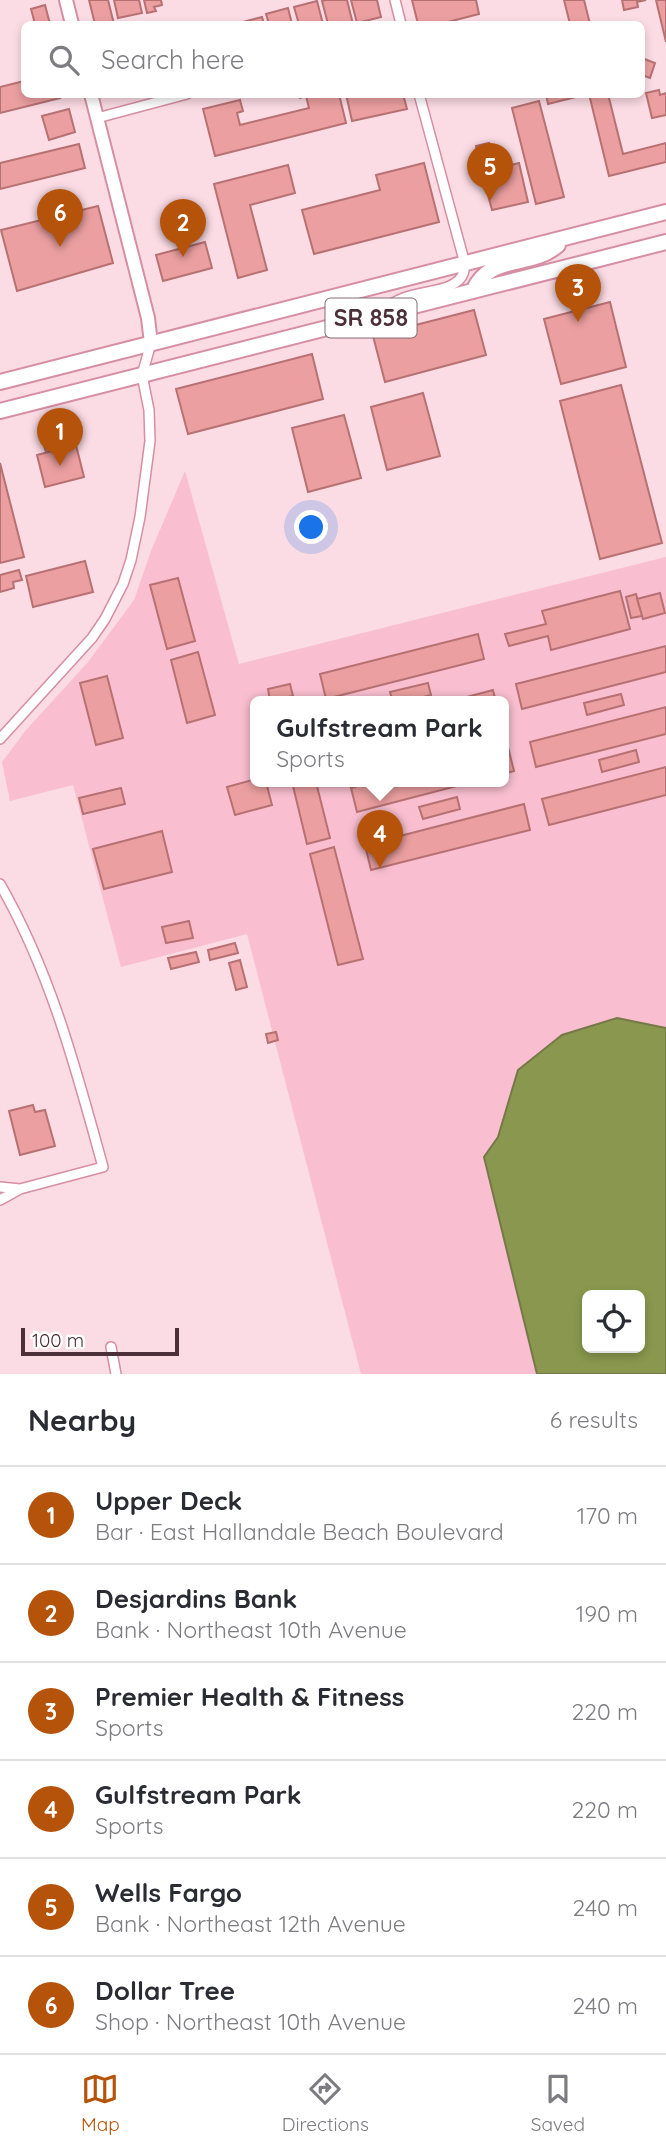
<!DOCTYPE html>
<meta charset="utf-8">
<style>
:root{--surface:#fff;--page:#f7f7f7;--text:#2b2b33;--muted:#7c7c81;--line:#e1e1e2;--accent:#b45309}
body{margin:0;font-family:Quicksand,sans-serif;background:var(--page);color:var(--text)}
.controls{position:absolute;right:21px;bottom:21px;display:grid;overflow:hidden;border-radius:10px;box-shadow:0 4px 10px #0003}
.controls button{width:63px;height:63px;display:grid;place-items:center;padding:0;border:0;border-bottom:2px solid var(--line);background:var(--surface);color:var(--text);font:35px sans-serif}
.scale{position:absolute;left:21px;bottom:18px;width:158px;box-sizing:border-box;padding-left:7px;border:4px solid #4c2f38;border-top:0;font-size:19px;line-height:24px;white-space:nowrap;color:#4c2f38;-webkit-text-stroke:5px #fff;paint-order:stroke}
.you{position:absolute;left:312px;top:528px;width:24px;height:24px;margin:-18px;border:5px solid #fff;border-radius:50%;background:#1a73e8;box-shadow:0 0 0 10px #1a73e833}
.badge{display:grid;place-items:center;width:46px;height:46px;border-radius:50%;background:var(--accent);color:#fff;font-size:23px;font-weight:700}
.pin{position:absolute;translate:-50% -58px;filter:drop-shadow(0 2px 4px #0008)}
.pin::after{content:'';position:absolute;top:37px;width:24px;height:21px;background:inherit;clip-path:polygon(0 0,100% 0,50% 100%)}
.popup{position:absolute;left:250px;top:696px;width:259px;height:91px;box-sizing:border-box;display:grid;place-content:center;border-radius:10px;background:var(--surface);filter:drop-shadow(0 2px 5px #0005);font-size:23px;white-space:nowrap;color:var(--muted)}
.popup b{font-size:26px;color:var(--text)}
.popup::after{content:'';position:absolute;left:50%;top:100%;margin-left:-14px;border:14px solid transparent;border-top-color:var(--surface)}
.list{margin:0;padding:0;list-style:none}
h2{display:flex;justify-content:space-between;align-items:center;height:91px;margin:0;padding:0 28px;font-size:30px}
h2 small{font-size:23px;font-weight:400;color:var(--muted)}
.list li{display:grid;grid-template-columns:46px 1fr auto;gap:21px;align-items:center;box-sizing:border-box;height:98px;padding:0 28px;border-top:2px solid var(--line)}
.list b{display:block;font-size:26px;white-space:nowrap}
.list p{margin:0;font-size:23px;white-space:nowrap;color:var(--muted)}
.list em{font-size:23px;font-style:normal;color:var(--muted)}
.icon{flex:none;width:38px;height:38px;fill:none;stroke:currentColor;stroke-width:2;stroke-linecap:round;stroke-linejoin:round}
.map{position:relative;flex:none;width:666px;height:1374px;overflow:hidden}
.search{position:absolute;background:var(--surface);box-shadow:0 4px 10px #0003;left:21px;right:21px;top:21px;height:77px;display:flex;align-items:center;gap:18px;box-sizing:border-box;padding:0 24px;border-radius:10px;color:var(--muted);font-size:26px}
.sheet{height:679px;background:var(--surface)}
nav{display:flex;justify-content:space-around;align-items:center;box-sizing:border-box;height:98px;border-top:2px solid var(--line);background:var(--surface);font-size:19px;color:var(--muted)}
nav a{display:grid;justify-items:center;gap:4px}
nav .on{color:var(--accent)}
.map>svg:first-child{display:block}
</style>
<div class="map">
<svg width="666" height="1374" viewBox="0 0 666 1374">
<rect width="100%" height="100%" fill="#fbdbe4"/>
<path fill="#f9bfd0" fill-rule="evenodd" d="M185 471 239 664 666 557V1374H361L247 934 121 967 73 785 10 801 2 762 26 730 88 662 134 600 151 551ZM256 702H504V782H256ZM587 1295H640V1348H587Z"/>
<path fill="#89984e" stroke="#777847" stroke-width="2" fill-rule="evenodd" d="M617 1018 666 1028V1374H537L484 1157 498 1137 518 1070 562 1035ZM587 1295H640V1348H587Z"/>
<path fill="#eb9fa0" stroke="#b87172" stroke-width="2" d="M89 0H108L114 24H95Z
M114 0H139L142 13 118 18Z
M144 0H161L162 5 154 7 156 11 147 13Z
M326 0H347L353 24H328L322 1Z
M351 0H377L381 17 357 23Z
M412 0H476L479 14 440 24H418Z
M564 0H584L590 24H570Z
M622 0H646L637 2 638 7 624 10Z
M656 0H666V42Z
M317 1 323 24H299L294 7Z
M45 5 50 24H35L31 9Z
M288 8 292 24H269L266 14Z
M262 17 264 24H240L239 23Z
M642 58 655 63 650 78 642 75Z
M24 81V94H63L59 96 60 98 0 113V87Z
M659 90 660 95 666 93V115L652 118 646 93Z
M299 94H339L346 123 215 156 203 109 240 100 243 111 237 113 240 125 309 108 306 96 300 98Z
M346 94H403L407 109 352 121Z
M546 94H584V95L548 104Z
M589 94H608L623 154 666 143V162L609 176Z
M539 101 564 197 536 204 512 108Z
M69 109 75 132 49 140 42 116Z
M489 143 496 168 482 172 476 146Z
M79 144 85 168 0 189V163Z
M424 163 439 222 314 254 302 210 380 190 376 175Z
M519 163 528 202 492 210 482 172Z
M288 165 295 193 250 205 267 270 238 278 214 184Z
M98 206 113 263 17 291 1 230Z
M205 242 212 268 163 281 156 255Z
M610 302 626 367 561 384 544 319Z
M474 310 486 355 385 382 373 336Z
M312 354 323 399 188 434 176 389Z
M621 385 662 543 600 559 560 401Z
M423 393 440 456 387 470 371 407Z
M344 415 361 478 308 492 292 428Z
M56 435 60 449 46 452 42 439Z
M76 445 84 477 45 487 37 455Z
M0 463 24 557 0 563Z
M85 561 93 592 33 607 26 576Z
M19 570 22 580 13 582 14 588 0 592V575Z
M178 578 195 641 167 649 150 585Z
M620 591 630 629 551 650 548 636 509 646 505 634 546 624 542 611Z
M660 593 665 613 643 619 637 599Z
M636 594 642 616 631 618 626 597Z
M478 634 484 659 326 699 320 674Z
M666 646V672L522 709 516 684Z
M198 652 215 715 187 723 171 660Z
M107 676 123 738 96 745 80 683Z
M428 683 431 695 405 702H393L390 692Z
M290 684 293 696 270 701 268 689Z
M493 690 496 702H448Z
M621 694 624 705 587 715 584 703Z
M666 707V734L536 767 530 742Z
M508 747 514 771 504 774V748Z
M636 750 639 762 602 772 599 760Z
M666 767V795L549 825 542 799Z
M256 779V782H266L272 805 235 815 227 787Z
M292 782H316L330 838 307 844Z
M372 782H472L357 812 351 788Z
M121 788 125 804 83 814 79 798Z
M457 797 460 809 423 819 419 807Z
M524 804 530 830 371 870 365 845Z
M162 831 172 872 104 889 93 849Z
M334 847 363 959 338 965 310 854Z
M189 921 193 938 166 943 162 927Z
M235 943 238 953 210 960 208 950Z
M196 952 199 962 171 969 168 958Z
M240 960 247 987 236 990 229 963Z
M276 1032 278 1040 268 1043 266 1034Z
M33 1105 35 1112 45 1110 55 1146 20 1155 9 1111Z"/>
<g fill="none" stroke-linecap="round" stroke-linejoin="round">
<g stroke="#d68ea5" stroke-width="12">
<path id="street" d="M395 0 401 24
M97 118 187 94
M382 312C406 287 440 297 459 280 464 275 464 270 465 264L419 94
M0 739 92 638 105 619 123 584 131 560 140 517 150 441 149 410 142 375 151 343
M0 884C51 973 76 1069 103 1167L20 1189 0 1200
M0 1187 20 1189
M111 1347 116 1374"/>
</g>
<g stroke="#d68ea5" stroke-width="16">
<path id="secondary" d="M66 0 72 24
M91 94 148 318 151 343"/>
</g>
<g stroke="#d68ea5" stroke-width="18">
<path id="primary" d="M473 291C490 253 531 269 558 245
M0 382 666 212
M0 411 666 242"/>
</g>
<use href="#street" stroke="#fff" stroke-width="9"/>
<use href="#secondary" stroke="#fff" stroke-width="12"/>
<use href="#primary" stroke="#fff" stroke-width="14"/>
</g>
<g text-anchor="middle" stroke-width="5" stroke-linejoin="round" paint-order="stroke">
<rect fill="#fff" stroke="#826d74" stroke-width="2" x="325.5" y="298.5" width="91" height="39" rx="5"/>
<g font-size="23" font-weight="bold" fill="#4c2f38">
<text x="371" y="326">SR 858</text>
</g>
</g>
</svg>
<div class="controls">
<button><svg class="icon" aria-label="locate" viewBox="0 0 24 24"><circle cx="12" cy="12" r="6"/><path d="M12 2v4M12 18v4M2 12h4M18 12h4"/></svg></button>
</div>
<div class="scale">100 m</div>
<div class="you"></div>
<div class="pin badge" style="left:60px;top:466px">1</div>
<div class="pin badge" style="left:183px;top:257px">2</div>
<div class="pin badge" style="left:578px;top:322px">3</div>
<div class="pin badge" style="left:380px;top:868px">4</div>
<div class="popup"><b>Gulfstream Park</b>Sports</div>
<div class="pin badge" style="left:490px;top:201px">5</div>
<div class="pin badge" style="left:60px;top:247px">6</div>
<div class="search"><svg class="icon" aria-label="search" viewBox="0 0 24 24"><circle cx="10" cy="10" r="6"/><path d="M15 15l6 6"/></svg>Search here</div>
</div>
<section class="sheet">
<h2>Nearby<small>6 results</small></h2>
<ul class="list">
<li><span class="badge">1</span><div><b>Upper Deck</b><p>Bar · East Hallandale Beach Boulevard</p></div><em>170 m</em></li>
<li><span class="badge">2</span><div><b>Desjardins Bank</b><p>Bank · Northeast 10th Avenue</p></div><em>190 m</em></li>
<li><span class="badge">3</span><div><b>Premier Health &amp; Fitness</b><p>Sports</p></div><em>220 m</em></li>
<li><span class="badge">4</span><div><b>Gulfstream Park</b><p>Sports</p></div><em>220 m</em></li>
<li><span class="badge">5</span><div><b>Wells Fargo</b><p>Bank · Northeast 12th Avenue</p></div><em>240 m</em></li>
<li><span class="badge">6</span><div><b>Dollar Tree</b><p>Shop · Northeast 10th Avenue</p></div><em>240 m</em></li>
</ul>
</section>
<nav>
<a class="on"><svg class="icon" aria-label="map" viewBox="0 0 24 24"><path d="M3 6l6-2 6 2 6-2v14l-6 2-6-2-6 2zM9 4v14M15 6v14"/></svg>Map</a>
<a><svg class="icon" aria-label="directions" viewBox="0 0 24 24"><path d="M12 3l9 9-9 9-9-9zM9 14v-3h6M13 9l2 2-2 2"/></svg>Directions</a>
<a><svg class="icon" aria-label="saved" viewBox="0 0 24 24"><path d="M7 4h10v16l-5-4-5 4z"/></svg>Saved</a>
</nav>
